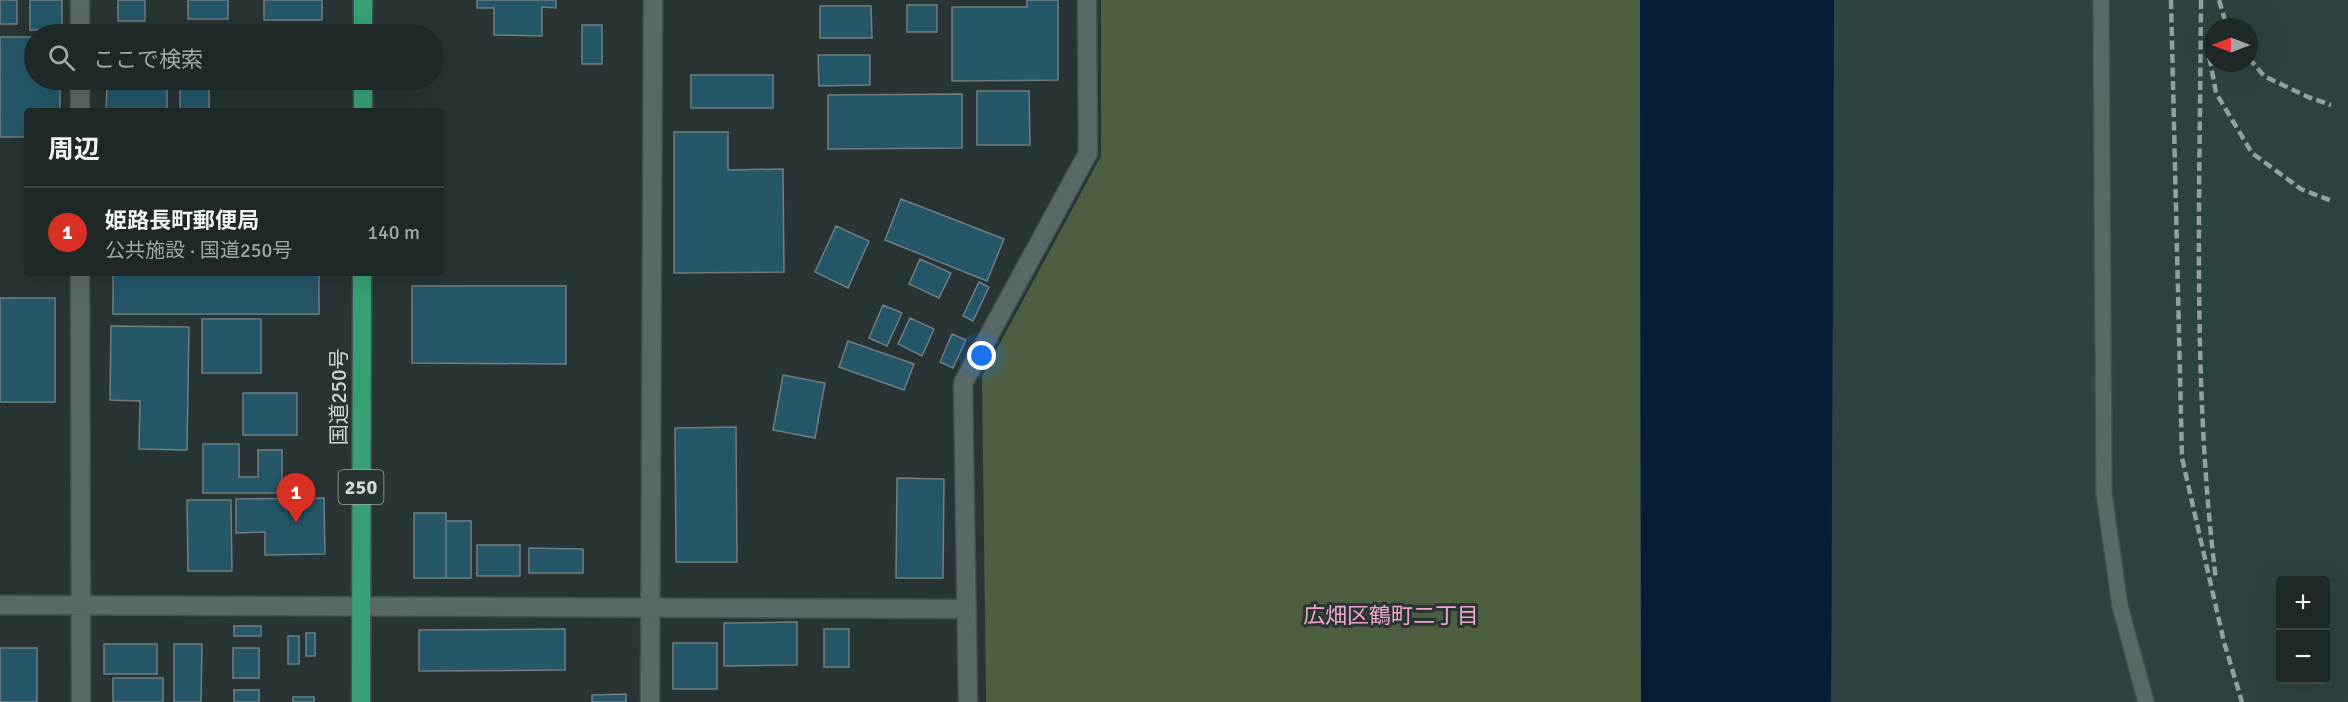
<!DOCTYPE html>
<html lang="ja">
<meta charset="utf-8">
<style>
:root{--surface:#1e2827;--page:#2b3433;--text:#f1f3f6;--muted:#a1a6a7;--line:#3c4444;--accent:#d93025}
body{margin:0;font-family:Signika,"Noto Sans JP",sans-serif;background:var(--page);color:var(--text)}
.controls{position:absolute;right:18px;bottom:18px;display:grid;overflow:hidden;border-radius:6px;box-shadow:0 6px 24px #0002}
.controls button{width:54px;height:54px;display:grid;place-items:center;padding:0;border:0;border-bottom:2px solid var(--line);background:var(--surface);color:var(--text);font:30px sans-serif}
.compass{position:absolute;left:2204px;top:18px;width:54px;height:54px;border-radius:50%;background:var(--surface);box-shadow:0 6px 24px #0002;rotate:270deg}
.you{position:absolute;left:982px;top:356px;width:21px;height:21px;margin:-15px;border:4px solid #fff;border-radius:50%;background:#1a73e8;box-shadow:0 0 0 9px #1a73e833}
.badge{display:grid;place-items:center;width:39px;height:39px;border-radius:50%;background:var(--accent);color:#fff;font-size:20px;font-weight:700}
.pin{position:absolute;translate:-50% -50px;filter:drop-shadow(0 2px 3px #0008)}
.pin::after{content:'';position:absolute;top:32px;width:21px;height:18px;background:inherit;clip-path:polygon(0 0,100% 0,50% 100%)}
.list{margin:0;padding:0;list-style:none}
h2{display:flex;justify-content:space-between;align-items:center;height:78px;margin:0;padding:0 24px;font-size:26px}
h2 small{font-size:20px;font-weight:400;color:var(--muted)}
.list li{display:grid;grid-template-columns:39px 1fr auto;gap:18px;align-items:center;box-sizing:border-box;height:90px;padding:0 24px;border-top:2px solid var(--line)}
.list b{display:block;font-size:22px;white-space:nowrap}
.list p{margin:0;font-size:20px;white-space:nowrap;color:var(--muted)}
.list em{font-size:20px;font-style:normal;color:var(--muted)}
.icon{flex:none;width:33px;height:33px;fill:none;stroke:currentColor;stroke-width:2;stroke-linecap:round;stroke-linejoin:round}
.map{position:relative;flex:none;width:2348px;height:702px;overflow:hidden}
.search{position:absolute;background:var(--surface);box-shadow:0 6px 24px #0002;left:24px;top:24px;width:420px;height:66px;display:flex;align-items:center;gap:15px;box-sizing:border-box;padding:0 21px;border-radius:33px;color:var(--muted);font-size:22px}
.panel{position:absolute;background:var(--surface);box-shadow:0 6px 24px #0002;left:24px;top:108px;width:420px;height:168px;border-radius:6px}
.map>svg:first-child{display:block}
</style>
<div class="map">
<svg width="2348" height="702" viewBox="0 0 2348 702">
<rect width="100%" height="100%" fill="#283534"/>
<path fill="#2e4242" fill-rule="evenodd" d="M1834 0H2348V702H1831ZM2213 27H2249V63H2213ZM2280 580H2326V680H2280Z"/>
<path fill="#4e5e41" d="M1101 0H1640L1641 702H986L982 376 1101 156Z"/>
<path fill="#061c37" d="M1640 0H1834L1831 702H1641Z"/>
<path fill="#255769" stroke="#707d82" stroke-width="1.5" d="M0 0H17V24H0Z
M30 0H62V30H30Z
M118 0H145V21H118Z
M188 0H228V19H188Z
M264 0H322V20H264Z
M477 0H556V8L542 7V36L494 35V8H477Z
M1027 0H1058V80L952 81V7H1027Z
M907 5H937V32H907Z
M820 6H871L872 38H820Z
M582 25H602V64H582Z
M0 37H34V80H60V111H27V137H0Z
M818 55H870V85L819 86Z
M691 75H773V108H691Z
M180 86H209V111H180Z
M107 87H167V111H106Z
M977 91H1029L1030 145H977Z
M962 94V148L828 149V95Z
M674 132H728V170L783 169 784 272 674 273Z
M901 199 1004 239 987 281 885 240Z
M836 226 869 241 848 288 815 272Z
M920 259 951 273 939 298 909 284Z
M113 273H319V314H113Z
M979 282 989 287 973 321 963 316Z
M412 286H566V364L412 363Z
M0 298H55V402H0Z
M883 305 902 313 887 346 869 338Z
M910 318 934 329 922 356 898 344Z
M202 319H261V373H202Z
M111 326 189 327 187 450 139 449 140 401 110 400Z
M952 334 966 340 953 368 940 362Z
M848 341 914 364 904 390 839 367Z
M783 375 825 383 815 438 773 430Z
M243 393H297V435H243Z
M736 427 737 562H676L675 428Z
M203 444H239V477H258V450H282V493H203Z
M897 478 944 479 943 578H896Z
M324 498 325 554 265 555V532L236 533V499Z
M187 500H231L232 571H188Z
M414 513H446V578H414Z
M446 521H471V578H446Z
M477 545H520V576H477Z
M529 548 583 549V573H529Z
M797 622V665L724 666V623Z
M234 626H261V636H234Z
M565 629V670L419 671V630Z
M824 629H849V667H824Z
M306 633H315V656H306Z
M288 636H299V664H288Z
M673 643H717V689H673Z
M104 644H157V674H104Z
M174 644H202L201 702H174Z
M0 648H37V702H0Z
M233 648H259V678H233Z
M113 678H163V702H113Z
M234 690H259V702H234Z
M626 694V702H592V695Z
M293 697H314V702H293Z"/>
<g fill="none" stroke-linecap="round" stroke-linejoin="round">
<g stroke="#455050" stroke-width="18">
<path id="lane" d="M2101 0 2104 494 2120 606 2146 702"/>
</g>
<g stroke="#455050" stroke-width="21">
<path id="street" d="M80 0V34
M80 80V111
M80 273 81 702
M0 605 967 609
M650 702 653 0
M968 702 963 383 1088 153 1087 0"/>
</g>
<g stroke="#455050" stroke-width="21">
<path id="highway" d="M363 34V0
M363 111V80
M361 702 362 273"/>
</g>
<use href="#lane" stroke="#5a6867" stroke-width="15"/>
<use href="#street" stroke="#5a6867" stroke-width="18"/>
<use href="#highway" stroke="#37a175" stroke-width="18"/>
<path stroke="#959f9f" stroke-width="4.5" stroke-dasharray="9 4.5" stroke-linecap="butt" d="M2171 0 2182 458 2224 642 2242 702
M2201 0C2200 193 2192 387 2216 580
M2219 0 2227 27
M2207 44 2216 93 2252 153 2301 189 2332 201
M2249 58 2264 76 2308 97 2331 105"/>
</g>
<g text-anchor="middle" stroke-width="6" stroke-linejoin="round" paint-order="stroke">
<rect fill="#283534" stroke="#9ca6a5" stroke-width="1.5" x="338.5" y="470" width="45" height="34" rx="4.5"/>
<g font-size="20" font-weight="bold" fill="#ced6d6">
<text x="361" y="494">250</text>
</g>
<g font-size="21" fill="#ced6d6" stroke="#283534">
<text transform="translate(339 397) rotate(-90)" y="7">国道250号</text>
</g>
<g font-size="22" fill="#f0a5ca" stroke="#283534">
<text x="1391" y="623">広畑区鶴町二丁目</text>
</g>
</g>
</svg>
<div class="controls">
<button>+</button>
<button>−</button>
</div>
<svg class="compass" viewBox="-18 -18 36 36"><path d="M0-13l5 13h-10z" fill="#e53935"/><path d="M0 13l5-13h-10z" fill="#a1a6a7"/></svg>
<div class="you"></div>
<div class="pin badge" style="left:296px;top:523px">1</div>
<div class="search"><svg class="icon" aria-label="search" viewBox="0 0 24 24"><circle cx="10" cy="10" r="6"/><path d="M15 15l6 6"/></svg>ここで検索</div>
<section class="panel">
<h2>周辺<small></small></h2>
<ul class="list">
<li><span class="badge">1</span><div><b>姫路長町郵便局</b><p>公共施設 · 国道250号</p></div><em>140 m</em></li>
</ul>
</section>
</div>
